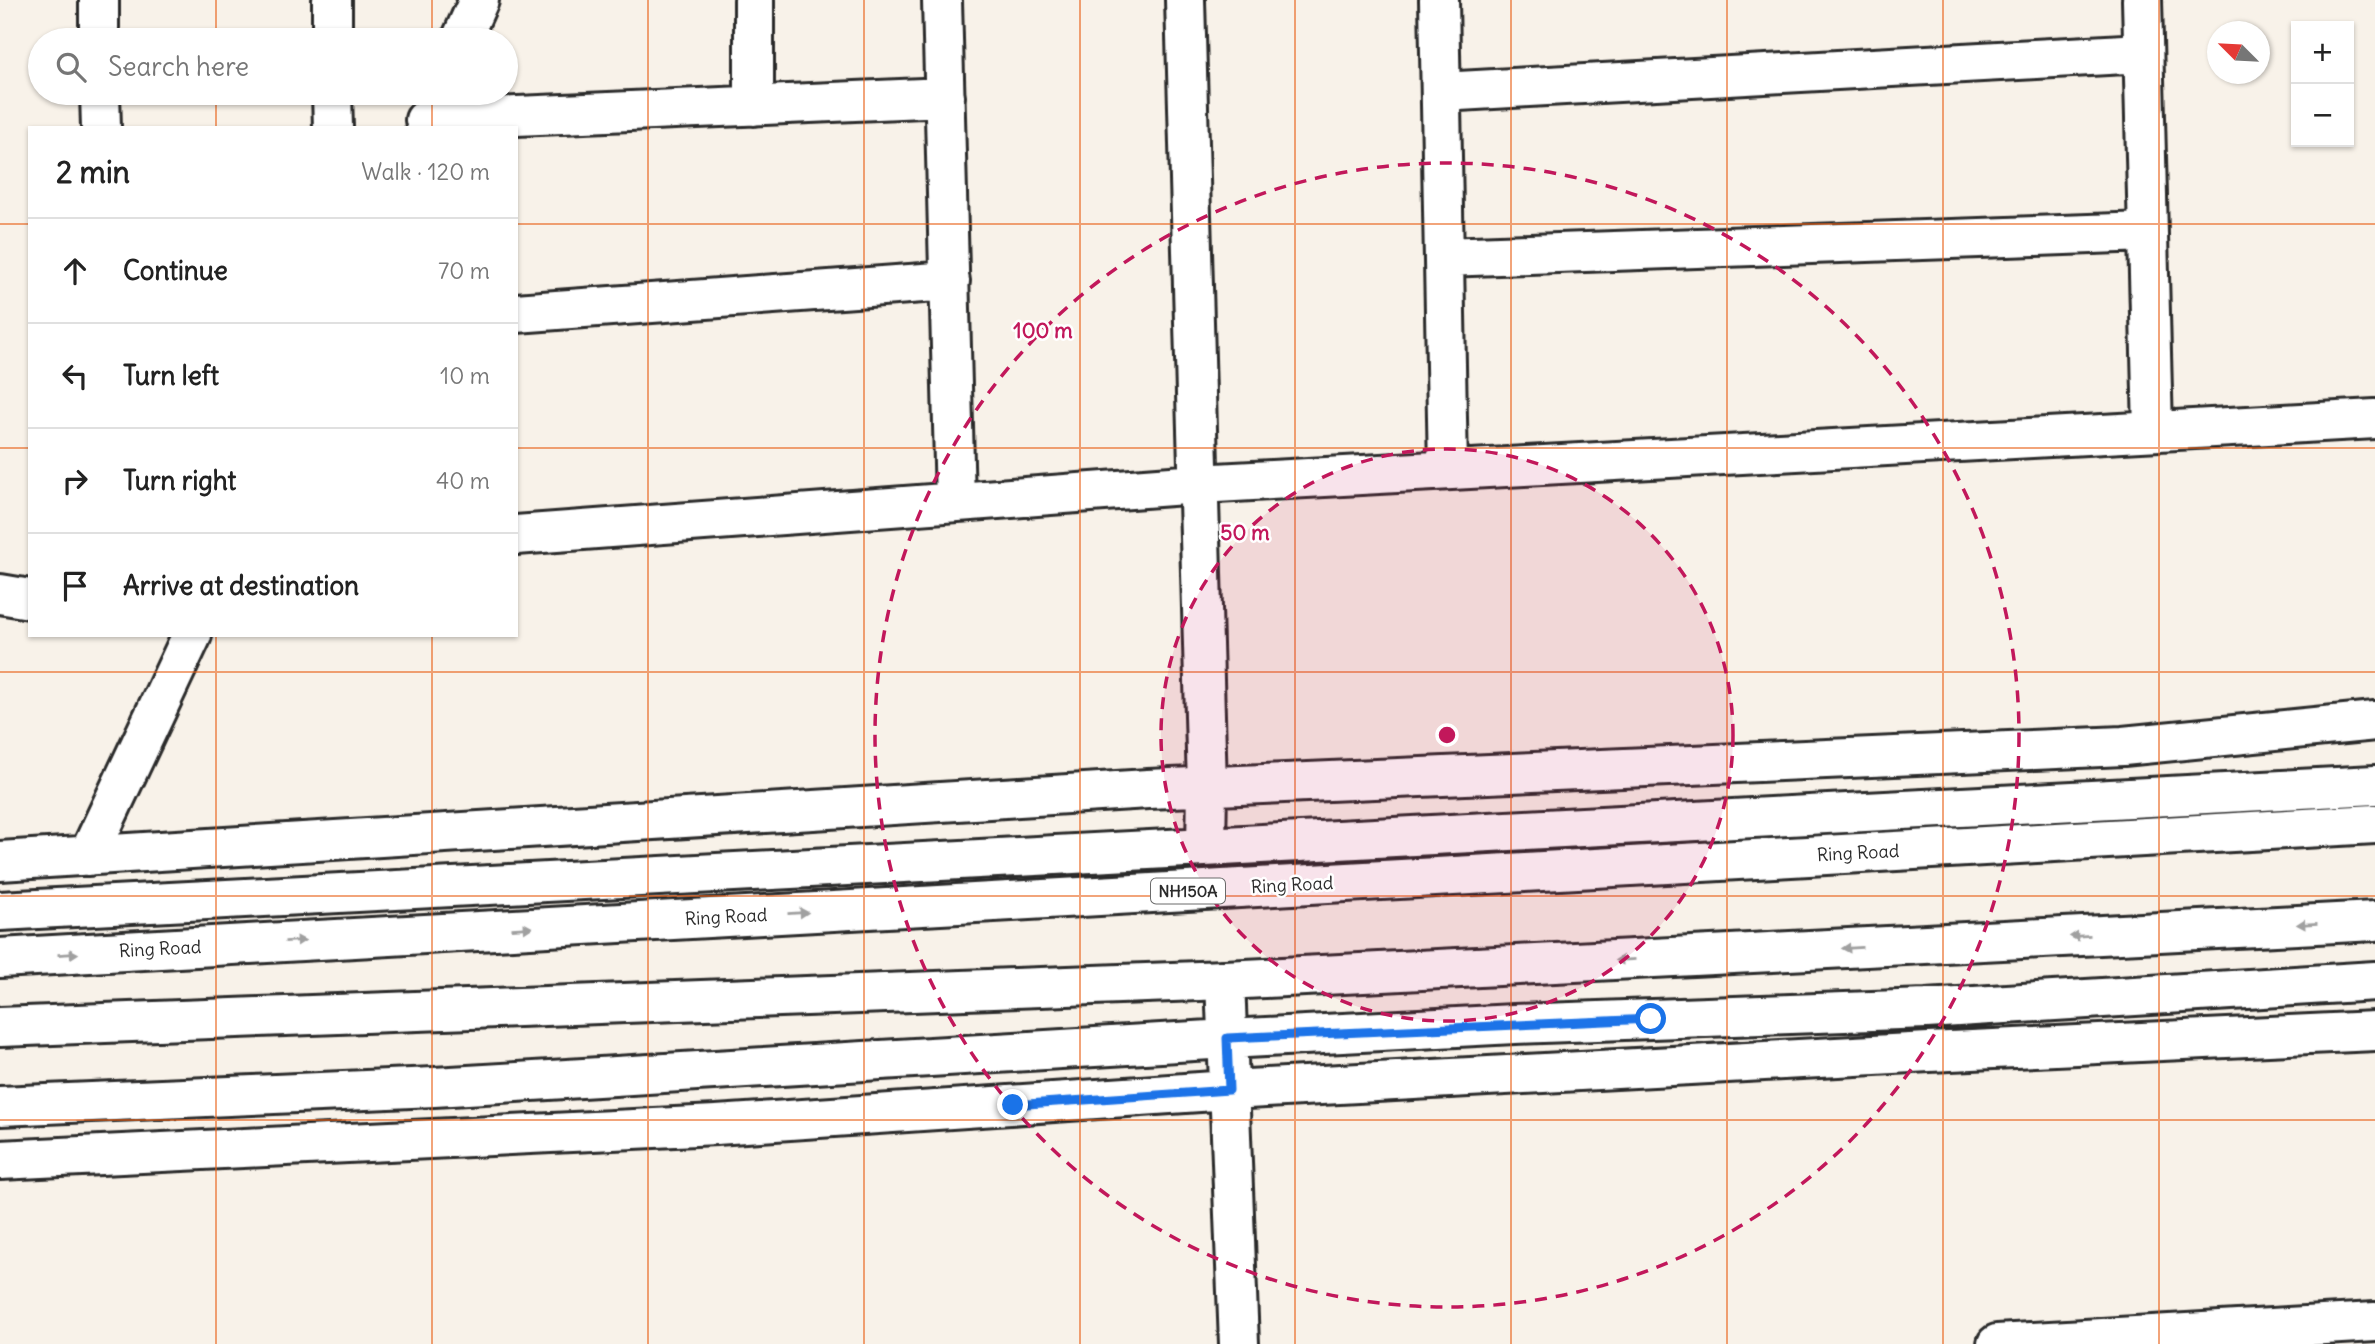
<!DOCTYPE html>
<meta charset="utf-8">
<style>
:root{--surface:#fff;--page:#f6f6f6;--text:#222;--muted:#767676;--line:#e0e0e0}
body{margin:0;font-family:Delius,sans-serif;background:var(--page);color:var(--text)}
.controls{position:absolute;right:21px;top:21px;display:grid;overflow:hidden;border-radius:0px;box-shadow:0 2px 5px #0004}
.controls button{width:63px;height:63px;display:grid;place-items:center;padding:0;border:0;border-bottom:2px solid var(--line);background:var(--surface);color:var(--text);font:35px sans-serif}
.compass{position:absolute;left:2207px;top:21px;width:63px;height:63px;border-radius:50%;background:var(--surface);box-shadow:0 2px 5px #0004;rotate:294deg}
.stop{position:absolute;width:21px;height:21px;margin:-16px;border:5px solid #1a73e8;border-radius:50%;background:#fff}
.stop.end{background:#1a73e8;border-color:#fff;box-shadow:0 2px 7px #0008}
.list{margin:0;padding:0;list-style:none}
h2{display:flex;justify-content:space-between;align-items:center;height:91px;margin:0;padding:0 28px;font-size:30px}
h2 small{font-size:23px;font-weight:400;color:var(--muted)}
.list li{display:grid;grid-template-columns:46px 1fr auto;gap:21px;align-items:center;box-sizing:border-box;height:105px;padding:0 28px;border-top:2px solid var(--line)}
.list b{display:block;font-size:26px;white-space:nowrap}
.list em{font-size:23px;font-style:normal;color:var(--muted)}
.icon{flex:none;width:38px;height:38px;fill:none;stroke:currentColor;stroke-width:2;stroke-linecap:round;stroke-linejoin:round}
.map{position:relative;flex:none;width:2375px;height:1344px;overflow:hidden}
.search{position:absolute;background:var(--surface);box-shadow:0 2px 5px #0004;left:28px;top:28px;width:490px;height:77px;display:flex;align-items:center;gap:18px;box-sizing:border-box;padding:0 24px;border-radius:38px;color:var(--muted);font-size:26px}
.panel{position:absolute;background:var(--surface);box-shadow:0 2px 5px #0004;left:28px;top:126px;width:490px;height:511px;border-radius:0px}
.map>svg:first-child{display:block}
</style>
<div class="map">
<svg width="2375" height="1344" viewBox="0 0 2375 1344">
<rect width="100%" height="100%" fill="#f8f2e9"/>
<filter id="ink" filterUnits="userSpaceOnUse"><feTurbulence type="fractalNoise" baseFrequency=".0143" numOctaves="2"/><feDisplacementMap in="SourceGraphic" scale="14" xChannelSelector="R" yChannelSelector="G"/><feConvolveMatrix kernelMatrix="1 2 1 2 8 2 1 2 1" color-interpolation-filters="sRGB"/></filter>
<g filter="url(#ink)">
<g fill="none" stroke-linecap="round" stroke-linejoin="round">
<g stroke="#2b2b2b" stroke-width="44">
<path id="minor" d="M99 0V40
M332 0V40
M942 0 955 502
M1185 0 1207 787 1206 847
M1439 0 1448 470
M2142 0 2153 431
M461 40 479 0
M1441 92 2143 53
M100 93 101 128
M332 93 333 128
M754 106V0
M425 120 945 97
M1444 257 2147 232
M516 313 950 281
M516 535 1198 484 2375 419
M0 594 30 599
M88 856 192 635
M0 861 1148 789 2123 746 2375 721
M0 911 2375 785
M1225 980 1239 1344
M0 1106 434 1087 1227 1039 1514 1024 1926 1009 2375 981
M0 1160 716 1125 1229 1090 1929 1052 2375 1031
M1997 1344 2375 1322"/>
</g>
<g stroke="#2b2b2b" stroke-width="44">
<path id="highway" d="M0 958 2375 824
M0 1027 1225 980 2375 921"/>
</g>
<use href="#minor" stroke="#fff" stroke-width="38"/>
<use href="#highway" stroke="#fff" stroke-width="38"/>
</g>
<defs><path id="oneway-solid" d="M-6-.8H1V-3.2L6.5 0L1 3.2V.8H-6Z" transform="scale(1.75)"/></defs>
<g fill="#a0a0a0">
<use href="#oneway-solid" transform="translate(798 913) rotate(-3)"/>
<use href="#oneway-solid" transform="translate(2307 924) rotate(177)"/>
<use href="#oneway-solid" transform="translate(522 928) rotate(-3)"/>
<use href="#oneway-solid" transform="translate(2080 936) rotate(177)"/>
<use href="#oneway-solid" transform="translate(295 941) rotate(-3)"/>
<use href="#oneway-solid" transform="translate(1852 948) rotate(177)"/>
<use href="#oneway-solid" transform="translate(68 954) rotate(-3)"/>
<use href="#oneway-solid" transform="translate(1625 960) rotate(177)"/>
</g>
</g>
<g fill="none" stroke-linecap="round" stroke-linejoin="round" filter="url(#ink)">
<path stroke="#1a73e8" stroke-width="9" d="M1013 1105 1229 1090 1227 1038 1651 1019"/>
</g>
<path fill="none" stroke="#e8590c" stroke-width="2" stroke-opacity="0.55" d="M216 0V40M432 0V40M648 0V1344M864 0V1344M1080 0V1344M1295 0V1344M1511 0V1344M1727 0V1344M1943 0V1344M2159 0V1344M216 93V128M432 93V128M0 224H30M516 224H2375M0 448H30M516 448H2375M216 635V1344M432 635V1344M0 672H2375M0 896H2375M0 1120H2375"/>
<circle cx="1447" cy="735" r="286" fill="#c2185b" fill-opacity=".12"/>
<g fill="none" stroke="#c2185b" stroke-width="3.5" stroke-dasharray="12 9">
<circle cx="1447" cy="735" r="286"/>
<circle cx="1447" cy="735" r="572"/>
</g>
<g text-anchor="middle" stroke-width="5" stroke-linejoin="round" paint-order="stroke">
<rect fill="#fff" stroke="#6b6b6b" stroke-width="2" x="1151" y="878.5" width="74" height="25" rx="5"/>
<g font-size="16" font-weight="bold" fill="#2b2b2b">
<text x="1188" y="897">NH150A</text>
</g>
<g font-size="18" fill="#2b2b2b" stroke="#fff">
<text transform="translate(1858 853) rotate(-3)" y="6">Ring Road</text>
<text transform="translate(1292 885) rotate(-3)" y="6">Ring Road</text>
<text transform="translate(726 917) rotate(-3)" y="6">Ring Road</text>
<text transform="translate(160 949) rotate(-3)" y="6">Ring Road</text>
</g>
</g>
<circle cx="1447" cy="735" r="10" fill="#c2185b" stroke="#fff" stroke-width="3.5"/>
<g font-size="21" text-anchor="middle" font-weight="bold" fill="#c2185b" stroke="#fff" stroke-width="5" stroke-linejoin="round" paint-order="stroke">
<text x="1043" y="338">100 m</text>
<text x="1245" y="540">50 m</text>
</g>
</svg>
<div class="controls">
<button>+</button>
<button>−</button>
</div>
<svg class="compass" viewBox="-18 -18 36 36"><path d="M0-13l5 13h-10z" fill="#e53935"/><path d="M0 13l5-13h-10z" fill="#767676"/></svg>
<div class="stop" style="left:1651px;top:1019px"></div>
<div class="stop end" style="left:1013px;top:1105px"></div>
<div class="search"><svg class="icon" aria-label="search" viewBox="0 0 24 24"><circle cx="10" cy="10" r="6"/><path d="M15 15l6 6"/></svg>Search here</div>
<section class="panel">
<h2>2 min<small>Walk · 120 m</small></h2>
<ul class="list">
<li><svg class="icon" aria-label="ahead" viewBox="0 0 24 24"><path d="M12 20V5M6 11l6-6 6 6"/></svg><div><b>Continue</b></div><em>70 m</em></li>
<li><svg class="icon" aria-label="left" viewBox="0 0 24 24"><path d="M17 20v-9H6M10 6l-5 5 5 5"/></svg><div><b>Turn left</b></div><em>10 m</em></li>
<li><svg class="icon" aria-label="right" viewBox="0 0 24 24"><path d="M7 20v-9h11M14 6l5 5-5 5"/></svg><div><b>Turn right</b></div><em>40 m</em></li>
<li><svg class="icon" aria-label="arrive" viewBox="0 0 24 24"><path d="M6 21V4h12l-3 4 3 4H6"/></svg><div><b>Arrive at destination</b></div></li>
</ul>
</section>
</div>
